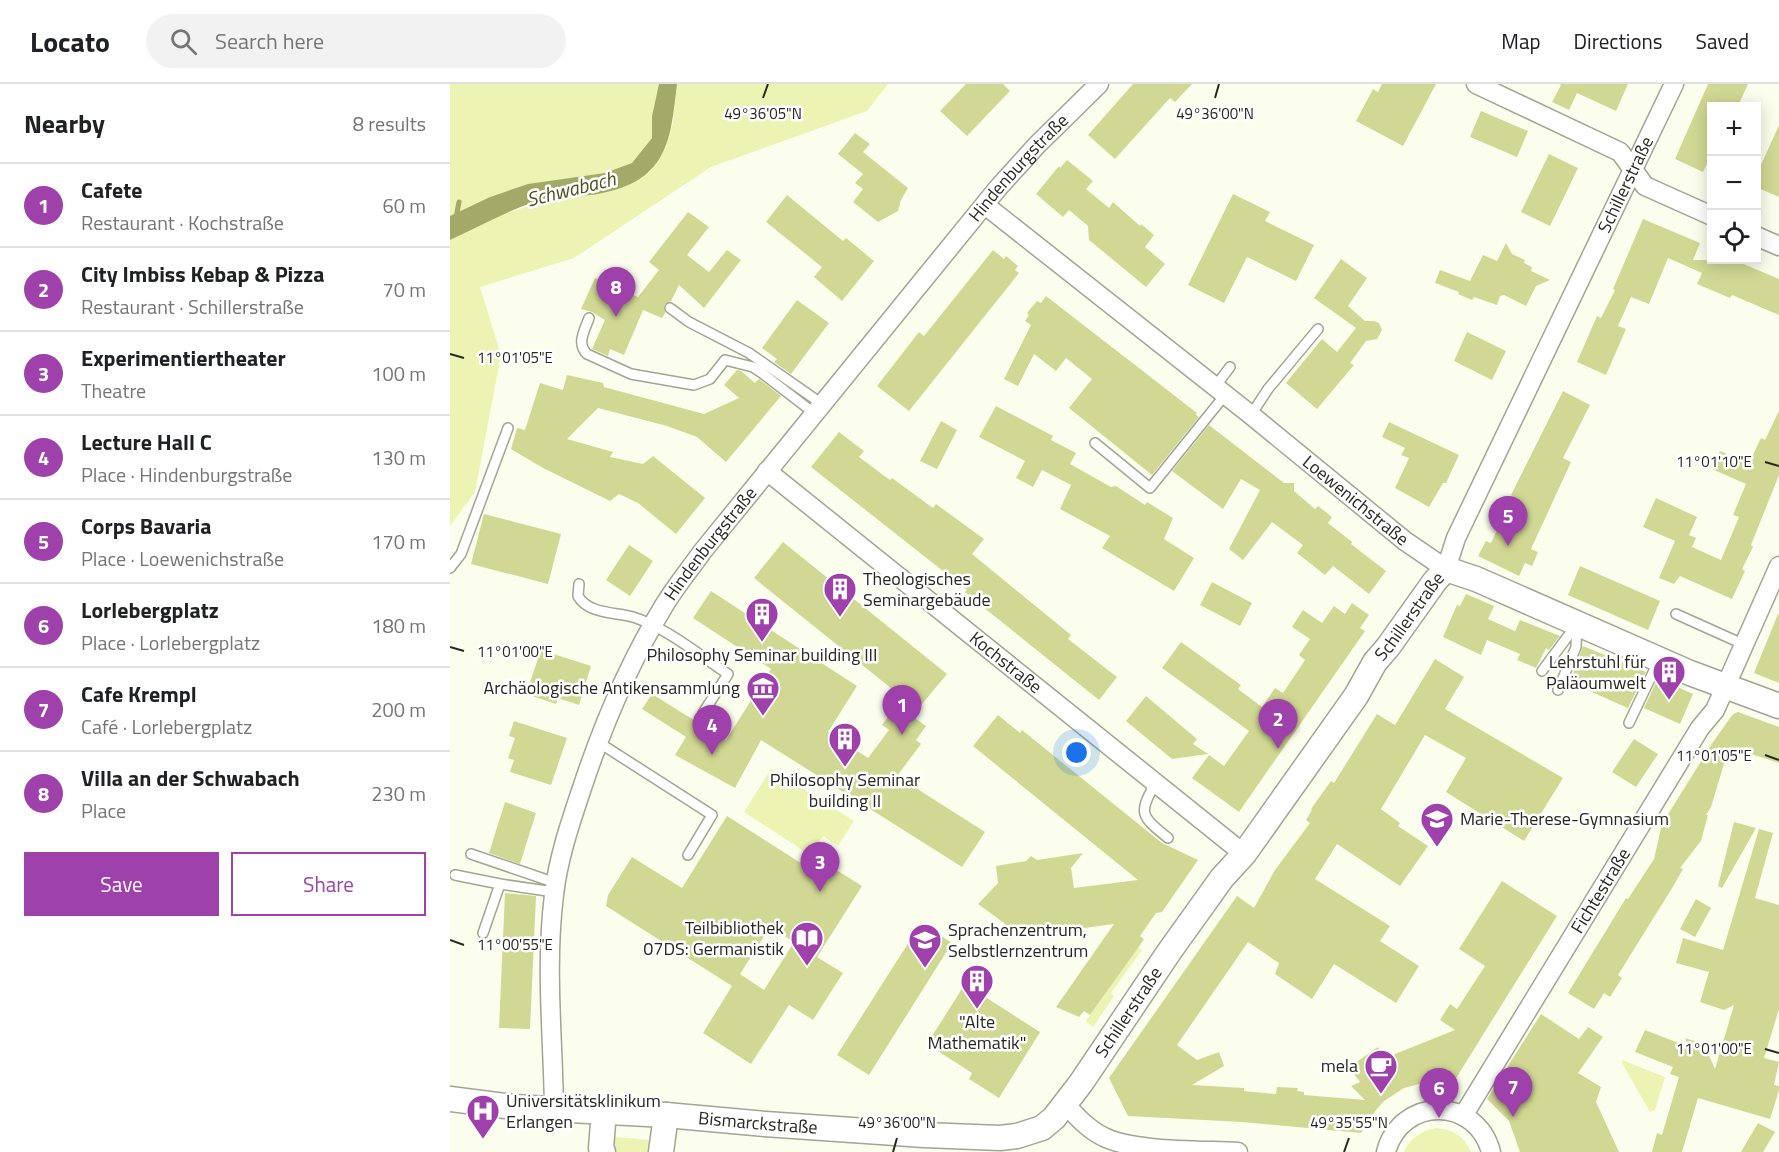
<!DOCTYPE html>
<meta charset="utf-8">
<style>
:root{--surface:#fff;--page:#f2f2f2;--text:#202124;--muted:#757577;--line:#e0e0e0;--accent:#9f41aa}
body{margin:0;font-family:"Titillium Web",sans-serif;background:var(--page);color:var(--text)}
.controls{position:absolute;right:18px;top:18px;display:grid;overflow:hidden;border-radius:0px;box-shadow:0 3px 15px #0003}
.controls button{width:54px;height:54px;display:grid;place-items:center;padding:0;border:0;border-bottom:2px solid var(--line);background:var(--surface);color:var(--text);font:30px sans-serif}
.you{position:absolute;left:627px;top:669px;width:21px;height:21px;margin:-15px;border:4px solid #fff;border-radius:50%;background:#1a73e8;box-shadow:0 0 0 9px #1a73e833}
.badge{display:grid;place-items:center;width:39px;height:39px;border-radius:50%;background:var(--accent);color:#fff;font-size:20px;font-weight:700}
.pin{position:absolute;translate:-50% -50px;filter:drop-shadow(0 2px 3px #0008)}
.pin::after{content:'';position:absolute;top:32px;width:21px;height:18px;background:inherit;clip-path:polygon(0 0,100% 0,50% 100%)}
.list{margin:0;padding:0;list-style:none}
h2{display:flex;justify-content:space-between;align-items:center;height:78px;margin:0;padding:0 24px;font-size:26px}
h2 small{font-size:20px;font-weight:400;color:var(--muted)}
.list li{display:grid;grid-template-columns:39px 1fr auto;gap:18px;align-items:center;box-sizing:border-box;height:84px;padding:0 24px;border-top:2px solid var(--line)}
.list b{display:block;font-size:22px;white-space:nowrap}
.list p{margin:0;font-size:20px;white-space:nowrap;color:var(--muted)}
.list em{font-size:20px;font-style:normal;color:var(--muted)}
.actions{display:flex;gap:12px;padding:18px 24px}
.actions a{flex:1;padding:14px 0;border:2px solid var(--accent);border-radius:0px;text-align:center;font-size:21px;color:var(--accent)}
.actions .main{background:var(--accent);color:#fff}
.icon{flex:none;width:33px;height:33px;fill:none;stroke:currentColor;stroke-width:2;stroke-linecap:round;stroke-linejoin:round}
.map{position:relative;flex:none;width:1329px;height:1068px;overflow:hidden}
header{display:flex;align-items:center;gap:36px;box-sizing:border-box;height:84px;padding:0 30px;background:var(--surface);border-bottom:2px solid var(--line)}
header strong{font-size:28px}
nav{display:flex;gap:33px;margin-inline-start:auto;font-size:21px}
.search{width:420px;height:54px;background:var(--page);display:flex;align-items:center;gap:15px;box-sizing:border-box;padding:0 21px;border-radius:33px;color:var(--muted);font-size:22px}
main{display:flex}
aside{flex:1;background:var(--surface)}
.map>svg:first-child{display:block}
</style>
<header>
<strong>Locato</strong>
<div class="search"><svg class="icon" aria-label="search" viewBox="0 0 24 24"><circle cx="10" cy="10" r="6"/><path d="M15 15l6 6"/></svg>Search here</div>
<nav><a>Map</a><a>Directions</a><a>Saved</a></nav>
</header>
<main>
<aside>
<h2>Nearby<small>8 results</small></h2>
<ul class="list">
<li><span class="badge">1</span><div><b>Cafete</b><p>Restaurant · Kochstraße</p></div><em>60 m</em></li>
<li><span class="badge">2</span><div><b>City Imbiss Kebap &amp; Pizza</b><p>Restaurant · Schillerstraße</p></div><em>70 m</em></li>
<li><span class="badge">3</span><div><b>Experimentiertheater</b><p>Theatre</p></div><em>100 m</em></li>
<li><span class="badge">4</span><div><b>Lecture Hall C</b><p>Place · Hindenburgstraße</p></div><em>130 m</em></li>
<li><span class="badge">5</span><div><b>Corps Bavaria</b><p>Place · Loewenichstraße</p></div><em>170 m</em></li>
<li><span class="badge">6</span><div><b>Lorlebergplatz</b><p>Place · Lorlebergplatz</p></div><em>180 m</em></li>
<li><span class="badge">7</span><div><b>Cafe Krempl</b><p>Café · Lorlebergplatz</p></div><em>200 m</em></li>
<li><span class="badge">8</span><div><b>Villa an der Schwabach</b><p>Place</p></div><em>230 m</em></li>
</ul>
<div class="actions"><a class="main">Save</a><a>Share</a></div>
</aside>
<div class="map">
<svg width="1329" height="1068" viewBox="0 0 1329 1068">
<rect width="100%" height="100%" fill="#fbfeec"/>
<path fill="#ecf3b3" d="M0 0H209L202 32V54L182 79 155 89 78 101 40 113 0 132Z
M227 0H438L417 27 261 83 124 174 30 203 51 271 25 408 0 442V156L51 131 108 112H124L161 107 201 87 223 39Z
M321 685 404 737 388 762 373 752 360 771 294 728Z
M688 864 692 866 661 909 664 912 643 943 636 937Z
M1172 976 1215 993 1205 1026 1200 1028 1172 979Z
M986 1044C1003 1045 1015 1053 1021 1068H954C960 1054 971 1047 986 1044Z
M165 1053 199 1056 200 1068H162V1058Z"/>
<path fill="#a3a966" d="M209 0H227C221 51 219 92 161 107 150 110 136 112 124 112 118 112 112 111 106 112 69 120 34 140 0 156V132L40 113 78 100 155 89 182 79 202 54V32Z"/>
<g fill="none" stroke-linecap="round" stroke-linejoin="round">
<path stroke="#a3a966" stroke-width="5" d="M6 134 9 118"/>
</g>
<path fill="#d1d893" fill-rule="evenodd" d="M516 0H553L560 7 517 52 490 27Z
M683 0H742L725 18 720 14 665 75 638 51Z
M932 0H986L953 62 906 37 923 5 928 8Z
M1109 0H1178L1166 27 1127 9 1119 26 1102 18 1111 1Z
M1258 0H1298L1288 22H1262V70L1253 88 1225 75Z
M1031 27 1078 47 1067 73 1020 53Z
M1329 41V113L1306 103V92Z
M405 49 420 60 413 68 458 104 451 116 448 127 428 138 403 118 413 105 405 99 413 90 388 70Z
M1099 70 1128 84 1100 142 1071 128Z
M617 76 643 97 636 105 659 124 663 118 690 142 691 140 704 151 695 163 715 180 696 203 639 156 638 142 619 126 613 133 586 110 609 82 610 84Z
M783 110 820 128 815 137 864 161 846 197 797 173 774 219 738 201Z
M337 111 393 157 396 154 424 177 392 217 364 193 372 183 316 138Z
M238 128 259 143 237 171 259 188 277 166 291 176 254 224 229 201 221 217 214 221 215 229 212 234 193 226 174 271 160 265 158 272 142 265 155 236 142 228 131 225 145 194 188 213 209 186 199 178Z
M1193 135 1250 159 1243 176H1284L1329 195V231L1282 211 1280 214 1247 200 1252 189 1218 174 1199 220 1181 213 1168 242 1176 245 1156 291 1127 278 1147 232 1151 234 1165 206 1163 205Z
M1056 159 1062 170 1075 176 1074 179 1082 183 1081 187 1100 196 1086 202 1076 222 1054 211 1050 212 1047 221 1024 213 1022 216 1008 210 1009 208 985 199 990 186 1020 197 1033 171 1047 177Z
M543 166 554 175 556 172 568 182 565 186 569 189 459 327 427 302 469 248 474 252Z
M891 175 917 194 898 222 915 237H924L929 239 932 246 927 255 916 257 900 279 904 281 867 325 836 299 872 255 887 268 906 244 864 214Z
M596 212 747 329 746 331 749 333 702 391 619 324 642 295 616 274 606 287 584 270 568 302 554 295 581 241 575 237 579 231 577 229 587 217 591 219Z
M347 216 379 239 341 290 324 278 327 275 312 264Z
M1017 248 1056 267 1042 296 1004 277Z
M287 286 291 287 305 299 309 295 331 312 276 378 247 353 217 342 148 324 117 355 163 368 160 373 193 380 203 372 255 414 226 450 188 419 169 410 160 417 93 384 61 365 67 344 75 346 90 299 113 306 117 291 153 299 154 303 254 330 289 314 274 301Z
M1113 307 1140 321 1113 374 1121 378 1081 465 1088 468 1082 482 1075 479 1069 492 1028 472 1036 457 1041 459 1063 412 1061 411Z
M546 322 603 352 601 356 626 369 620 380 661 403 666 402 695 421 697 418 723 434 714 455 744 474 724 507 652 464 660 452 610 425 621 401 592 386 583 403 566 394 575 377 529 353Z
M1329 327V391L1301 461 1303 463 1292 485 1295 487 1282 515 1230 492 1224 500 1209 494 1225 457 1193 443 1206 414 1247 433 1239 451 1246 454 1242 463 1271 476 1289 433 1283 431 1296 400 1262 385 1270 367 1299 379 1311 354 1315 356Z
M491 337 507 346 487 385 470 377Z
M939 338 1009 371 996 399H993L979 423 945 404 959 374 951 371 955 364 932 353Z
M759 341 834 399H844V407L865 425 868 422 882 433 878 439 902 458 901 460 936 487 919 510 883 482 875 491 847 469 853 461 822 438 793 476 779 465 810 406 791 395 773 425 722 387Z
M389 348 414 367 409 373 440 396 442 394 483 424 486 420 534 455 522 470 621 551 618 555 667 593 649 616 533 523 515 508 517 506 361 383Z
M34 430 111 450 98 500 21 480Z
M333 458 497 590 462 632 476 642 466 656 471 660 447 692 535 748 512 783 311 656 285 704 225 671 236 653 192 625 202 610 276 656 321 585 243 534 261 507 407 602 378 648 418 674 439 646 432 641 452 613 304 494Z
M179 461 203 477 180 512 156 496Z
M1130 482 1210 517 1198 546 1118 511Z
M762 498 802 519 790 542 750 521Z
M1016 510 1044 522 1038 535 1065 547 1070 536 1110 552 1099 566 1096 564 1086 584 1067 576 1070 570 1037 556 1031 571 993 553 1007 521 1010 522Z
M902 519 919 531 910 544 915 547 789 728 742 694 759 671 774 682 799 647 712 584 731 558 791 601 788 605 812 623 825 604 833 609 855 576 849 571 860 555 842 543 853 526 872 539 884 522 895 530Z
M1328 530H1329V599L1304 589Z
M1133 562 1196 588 1178 624 1128 602 1130 596 1122 593Z
M91 566 141 582 129 621 108 614 106 620 76 610Z
M985 575 1014 593 995 625 1113 694 1074 757 996 708 1016 674 975 651 931 725 950 739 948 742 978 762 950 802 887 760 865 795 940 842 930 857 969 882 946 919 884 880 862 915 825 890 829 879 798 858 727 961 747 976 769 968 774 982 742 1001 794 1004V1007L826 1010 827 1003 848 1004 847 1007 854 1008V1011L915 1016 901 1002 910 998 904 990 906 988 902 981 928 963 937 976 945 970 1005 946 990 936 1000 920 1007 925 1035 882 1009 865 1052 797 1107 832 1003 999 984 996 954 1004 934 1017 926 1026 911 1049 792 1038 678 1032 659 994 787 812 804 824 825 786 860 739 856 736 862 726 861 725 881 697 884 699 927 630 945 641Z
M1208 594 1243 610 1230 640 1194 624Z
M696 612 747 655 743 660 758 670 722 675 676 637Z
M1288 628 1329 643V679L1279 663 1261 723 1256 731H1258L1251 757 1230 784 1233 785 1224 801 1168 891 1172 894 1160 913 1154 909 1144 925 1118 909 1176 814 1178 815 1204 775 1212 740 1263 658 1283 630Z
M548 631 570 649 572 646 712 759 748 776 712 828 706 829 690 852 694 855 688 864 640 931 634 927 629 933 606 923 664 840 597 849 593 855 587 851 556 855 554 839 528 820 548 799 546 782 576 777 581 772 587 776 633 769 621 784 624 804 688 796 523 662Z
M64 637 117 654 101 701 60 688 64 676 58 674 65 654 59 652Z
M1184 655 1208 670 1186 703 1162 688Z
M55 718 86 729 70 780 39 769Z
M277 732 357 783 364 772 412 802 367 873 393 889 363 936 339 921 301 980 253 949 282 902 156 822 158 811 182 773 232 804ZM320 843 344 858 314 906 290 890Z
M1284 738 1306 744 1272 804 1268 802Z
M1309 745 1323 749 1305 814 1329 821V925L1314 974 1329 978 1324 1001 1329 1002V1006L1320 1035 1248 1014 1232 1068H1202L1207 1049 1212 1051 1229 993 1220 990 1223 983 1185 968 1195 946 1239 963 1235 954 1254 960 1265 985 1284 921 1274 926 1250 918 1259 888 1226 879 1233 854 1273 866Z
M55 809 86 812 80 945 49 944Z
M1246 815 1261 824 1245 853 1230 845Z
M471 839 502 859 419 991 387 971Z
M515 900 590 948 549 1014 519 995 522 989 477 960Z
M1091 930 1129 955 1138 943 1153 953 1128 989 1151 1003 1146 1018 1169 1068H1070L1059 1037 1037 1015Z
M1308 1039 1325 1048 1313 1068H1291Z"/>
<g fill="none" stroke-linecap="round" stroke-linejoin="round">
<g stroke="#a2a494" stroke-width="12">
<path id="service" d="M220 224 239 238 299 269 372 320
M139 234C135 246 126 259 137 270L181 290 244 301 260 295 275 276 303 283 312 289 364 329
M765 303 780 283
M801 331 818 305 868 245
M645 359 700 404 775 311
M0 484 11 470 58 344
M129 500 128 512C138 530 165 528 183 533 215 543 249 571 278 590L253 629
M1226 530 1295 561
M1092 587 1127 540
M1108 606 1126 563 1127 540
M1179 639 1209 576
M148 658 262 731 238 771
M705 700C688 730 691 732 718 754
M21 770 106 799
M5 791 50 800
M33 849 50 800 104 808"/>
</g>
<g stroke="#a2a494" stroke-width="21">
<g id="minor">
<path d="M1026 0 1170 68 1195 102 1262 132"/>
<path id="s1" d="M535 121 801 331 955 457 996 485 1006 454 1224 0"/>
<path d="M1306 152 1329 162"/>
<path id="s2" d="M317 387 794 770"/>
<path d="M615 1020C627 1033 639 1046 654 1053 684 1068 753 1066 788 1068"/>
<path id="s3" d="M104 1024C103 953 95 883 104 811 108 774 121 737 133 701 154 638 180 577 215 520 226 502 240 485 252 468L548 104 587 61 649 0"/>
<path id="s4" d="M1013 1032 1250 644 1265 626 1329 482"/>
<path d="M936 1068C951 1012 1026 1012 1041 1068"/>
</g>
</g>
<g stroke="#a2a494" stroke-width="27">
<g id="tertiary">
<path id="s5" d="M0 1015 63 1023 216 1031 315 1040 474 1051 550 1054 567 1052 592 1044 604 1034 631 999 719 868 772 794 794 770 906 612 925 578 938 563 985 497 996 485 1026 495 1240 589 1329 622"/>
<path d="M153 1068 151 1064 154 1027"/>
<path d="M211 1068 216 1031"/>
</g>
</g>
<use href="#service" stroke="#fff" stroke-width="9"/>
<use href="#minor" stroke="#fff" stroke-width="18"/>
<use href="#tertiary" stroke="#fff" stroke-width="24"/>
</g>
<path fill="none" stroke="#272821" stroke-width="2" d="M313 14 318 0M765 14 769 0M0 270 14 274M1315 378 1329 382M0 563 14 567M1315 671 1329 676M0 856 14 861M1315 965 1329 969M443 1068 447 1054M894 1068 899 1054"/>
<defs>
<g id="building-pin" transform="scale(1.725)"><path d="M0 17L-7.5 6A9.5 9.5 0 1 1 7.5 6Z" fill="#9f41aa" stroke="#fff"/><path d="M-4-6H4V6H1V3H-1V6H-4ZM-2.5-4.3h1.7v1.8h-1.7ZM.8-4.3h1.7v1.8H.8ZM-2.5-1h1.7V.8h-1.7ZM.8-1h1.7V.8H.8Z" fill="#fff"/></g>
<g id="museum-pin" transform="scale(1.725)"><path d="M0 17L-7.5 6A9.5 9.5 0 1 1 7.5 6Z" fill="#9f41aa" stroke="#fff"/><path d="M0-6L6-3V-2H-6V-3ZM-5-1h2V3h-2ZM-1-1h2V3h-2ZM3-1h2V3H3ZM-6 4H6V6H-6Z" fill="#fff"/></g>
<g id="school-pin" transform="scale(1.725)"><path d="M0 17L-7.5 6A9.5 9.5 0 1 1 7.5 6Z" fill="#9f41aa" stroke="#fff"/><path d="M0-5L7-2L0 1L-7-2ZM-4 1L0 2.5L4 1V4Q0 6-4 4Z" fill="#fff"/></g>
<g id="library-pin" transform="scale(1.725)"><path d="M0 17L-7.5 6A9.5 9.5 0 1 1 7.5 6Z" fill="#9f41aa" stroke="#fff"/><path d="M-6-4Q-3-5.5-.7-3.5V5Q-3 3-6 4ZM6-4Q3-5.5 .7-3.5V5Q3 3 6 4Z" fill="#fff"/></g>
<g id="university-pin" transform="scale(1.725)"><path d="M0 17L-7.5 6A9.5 9.5 0 1 1 7.5 6Z" fill="#9f41aa" stroke="#fff"/><path d="M0-5L7-2L0 1L-7-2ZM-4 1L0 2.5L4 1V4Q0 6-4 4Z" fill="#fff"/></g>
<g id="cafe-pin" transform="scale(1.725)"><path d="M0 17L-7.5 6A9.5 9.5 0 1 1 7.5 6Z" fill="#9f41aa" stroke="#fff"/><path d="M-5.5-4.5H6V0H3Q3 3.5 0 3.5H-2.5Q-5.5 3.5-5.5 0ZM3-3.2v2h1.7v-2ZM-6 4.5H4V6H-6Z" fill="#fff"/></g>
<g id="hospital-pin" transform="scale(1.725)"><path d="M0 17L-7.5 6A9.5 9.5 0 1 1 7.5 6Z" fill="#9f41aa" stroke="#fff"/><path d="M-5-5h3v3.5h4V-5h3V5h-3V1.5h-4V5h-3Z" fill="#fff"/></g>
</defs>
<g fill-rule="evenodd">
<use href="#building-pin" x="390" y="505"/>
<use href="#building-pin" x="312" y="530"/>
<use href="#building-pin" x="1219" y="588"/>
<use href="#museum-pin" x="313" y="604"/>
<use href="#building-pin" x="395" y="655"/>
<use href="#school-pin" x="987" y="735"/>
<use href="#library-pin" x="357" y="854"/>
<use href="#university-pin" x="475" y="856"/>
<use href="#building-pin" x="527" y="897"/>
<use href="#cafe-pin" x="931" y="982"/>
<use href="#hospital-pin" x="33" y="1027"/>
</g>
<g text-anchor="middle" stroke-width="5" stroke-linejoin="round" paint-order="stroke">
<g font-size="18" fill="#272821" stroke="#fff">
<text dy="6" stroke="none"><textPath href="#s3" startOffset="1088">Hindenburgstraße</textPath></text>
<text dy="6" stroke="none"><textPath href="#s1" startOffset="1012">Schillerstraße</textPath></text>
<text dy="6" stroke="none"><textPath href="#s1" startOffset="474">Loewenichstraße</textPath></text>
<text dy="6" stroke="none"><textPath href="#s3" startOffset="602">Hindenburgstraße</textPath></text>
<text dy="6" stroke="none"><textPath href="#s5" startOffset="1226">Schillerstraße</textPath></text>
<text dy="6" stroke="none"><textPath href="#s2" startOffset="306">Kochstraße</textPath></text>
<text dy="6" stroke="none"><textPath href="#s4" startOffset="264">Fichtestraße</textPath></text>
<text dy="6" stroke="none"><textPath href="#s5" startOffset="740">Schillerstraße</textPath></text>
<text dy="6" stroke="none"><textPath href="#s5" startOffset="309">Bismarckstraße</textPath></text>
</g>
<g font-size="18" fill="#272821" stroke="#fff" text-anchor="start">
<text x="413" y="501">Theologisches<tspan x="413" dy="21">Seminargebäude</tspan></text>
<text x="312" y="577" text-anchor="middle">Philosophy Seminar building III</text>
<text x="1196" y="584" text-anchor="end">Lehrstuhl für<tspan x="1196" dy="21">Paläoumwelt</tspan></text>
<text x="290" y="610" text-anchor="end">Archäologische Antikensammlung</text>
<text x="395" y="702" text-anchor="middle">Philosophy Seminar<tspan x="395" dy="21">building II</tspan></text>
<text x="1010" y="741">Marie-Therese-Gymnasium</text>
<text x="334" y="850" text-anchor="end">Teilbibliothek<tspan x="334" dy="21">07DS: Germanistik</tspan></text>
<text x="498" y="852">Sprachenzentrum,<tspan x="498" dy="21">Selbstlernzentrum</tspan></text>
<text x="527" y="944" text-anchor="middle">"Alte<tspan x="527" dy="21">Mathematik"</tspan></text>
<text x="908" y="988" text-anchor="end">mela</text>
<text x="56" y="1023">Universitätsklinikum<tspan x="56" dy="21">Erlangen</tspan></text>
</g>
<g font-size="20" font-style="italic" fill="#4c501d" stroke="#fff">
<text transform="translate(121 105) rotate(-14)" y="7">Schwabach</text>
</g>
</g>
<g font-size="15" text-anchor="middle" fill="#272821" stroke="#fff" stroke-width="5" stroke-linejoin="round" paint-order="stroke">
<text x="313" y="35">49°36'05"N</text>
<text x="765" y="35">49°36'00"N</text>
<text x="65" y="279">11°01'05"E</text>
<text x="1264" y="383">11°01'10"E</text>
<text x="65" y="573">11°01'00"E</text>
<text x="1264" y="677">11°01'05"E</text>
<text x="65" y="866">11°00'55"E</text>
<text x="1264" y="970">11°01'00"E</text>
<text x="447" y="1044">49°36'00"N</text>
<text x="899" y="1044">49°35'55"N</text>
</g>
</svg>
<div class="controls">
<button>+</button>
<button>−</button>
<button><svg class="icon" aria-label="locate" viewBox="0 0 24 24"><circle cx="12" cy="12" r="6"/><path d="M12 2v4M12 18v4M2 12h4M18 12h4"/></svg></button>
</div>
<div class="you"></div>
<div class="pin badge" style="left:452px;top:651px">1</div>
<div class="pin badge" style="left:828px;top:665px">2</div>
<div class="pin badge" style="left:370px;top:808px">3</div>
<div class="pin badge" style="left:262px;top:671px">4</div>
<div class="pin badge" style="left:1058px;top:462px">5</div>
<div class="pin badge" style="left:989px;top:1034px">6</div>
<div class="pin badge" style="left:1063px;top:1033px">7</div>
<div class="pin badge" style="left:166px;top:233px">8</div>
</div>
</main>
